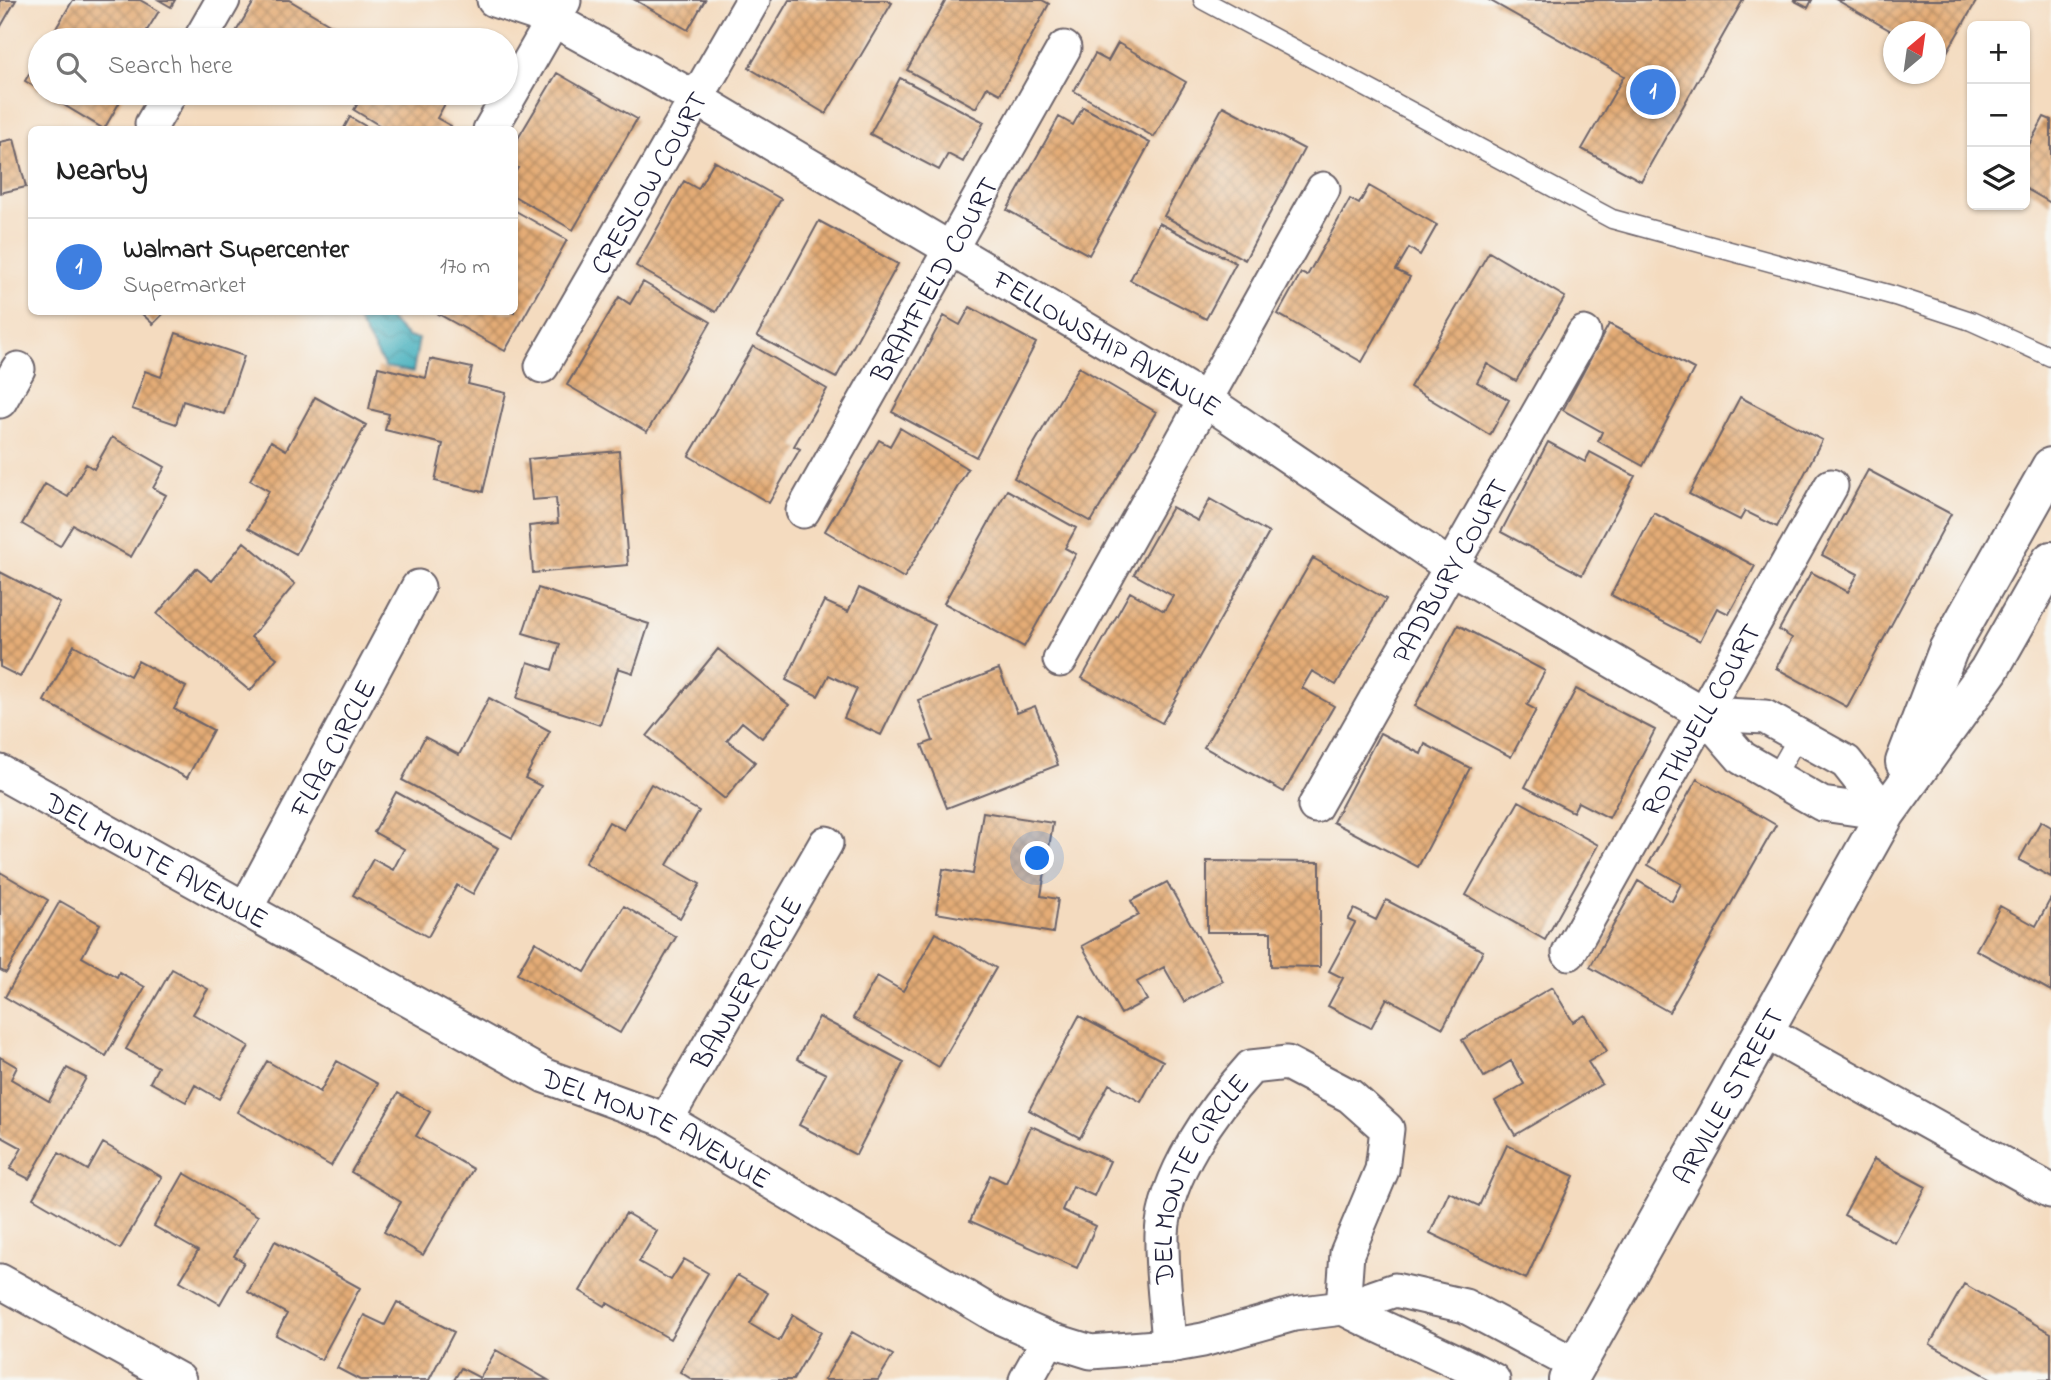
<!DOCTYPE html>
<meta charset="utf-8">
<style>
:root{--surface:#fff;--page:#f6f6f6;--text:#222;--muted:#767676;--line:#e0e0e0;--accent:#d93025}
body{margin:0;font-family:"Indie Flower",sans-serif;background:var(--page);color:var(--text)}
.controls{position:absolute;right:21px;top:21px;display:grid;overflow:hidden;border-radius:10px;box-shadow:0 2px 5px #0004}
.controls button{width:63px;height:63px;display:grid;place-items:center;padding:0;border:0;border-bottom:2px solid var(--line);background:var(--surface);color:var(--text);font:35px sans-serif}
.compass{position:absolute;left:1883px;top:21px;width:63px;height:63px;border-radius:50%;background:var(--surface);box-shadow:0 2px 5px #0004;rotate:29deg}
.you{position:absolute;left:1038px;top:859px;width:24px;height:24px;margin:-18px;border:5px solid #fff;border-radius:50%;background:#1a73e8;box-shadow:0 0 0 10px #1a73e833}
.badge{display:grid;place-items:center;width:46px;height:46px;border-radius:50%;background:var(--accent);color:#fff;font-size:23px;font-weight:700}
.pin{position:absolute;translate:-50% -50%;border:4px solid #fff;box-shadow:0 2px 7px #0006}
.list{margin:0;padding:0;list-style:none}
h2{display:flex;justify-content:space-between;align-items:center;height:91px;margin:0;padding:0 28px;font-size:30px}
h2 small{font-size:23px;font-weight:400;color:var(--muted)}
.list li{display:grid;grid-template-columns:46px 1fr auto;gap:21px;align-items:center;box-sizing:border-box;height:98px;padding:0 28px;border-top:2px solid var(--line)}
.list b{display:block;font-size:26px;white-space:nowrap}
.list p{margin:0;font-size:23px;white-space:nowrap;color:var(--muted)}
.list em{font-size:23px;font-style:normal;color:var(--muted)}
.icon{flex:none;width:38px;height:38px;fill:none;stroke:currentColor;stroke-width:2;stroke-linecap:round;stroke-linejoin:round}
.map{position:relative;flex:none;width:2051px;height:1380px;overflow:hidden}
.search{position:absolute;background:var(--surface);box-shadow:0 2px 5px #0004;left:28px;top:28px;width:490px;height:77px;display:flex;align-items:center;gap:18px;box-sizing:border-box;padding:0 24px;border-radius:38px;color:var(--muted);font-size:26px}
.panel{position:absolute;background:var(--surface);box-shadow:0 2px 5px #0004;left:28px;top:126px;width:490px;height:189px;border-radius:10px}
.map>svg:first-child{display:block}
</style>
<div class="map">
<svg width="2051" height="1380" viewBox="0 0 2051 1380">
<defs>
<pattern id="water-waves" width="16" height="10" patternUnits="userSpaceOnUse" patternTransform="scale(1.75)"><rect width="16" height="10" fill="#3faebc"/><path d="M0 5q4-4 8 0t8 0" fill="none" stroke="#348d9a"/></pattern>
<pattern id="building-cross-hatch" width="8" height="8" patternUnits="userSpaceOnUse" patternTransform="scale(1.75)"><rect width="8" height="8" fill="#e4ac76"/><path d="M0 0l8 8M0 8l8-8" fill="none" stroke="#b88c62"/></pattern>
</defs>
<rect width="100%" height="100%" fill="#f6f6f2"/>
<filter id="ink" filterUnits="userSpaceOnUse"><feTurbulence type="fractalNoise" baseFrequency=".0143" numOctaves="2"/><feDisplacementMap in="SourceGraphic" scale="14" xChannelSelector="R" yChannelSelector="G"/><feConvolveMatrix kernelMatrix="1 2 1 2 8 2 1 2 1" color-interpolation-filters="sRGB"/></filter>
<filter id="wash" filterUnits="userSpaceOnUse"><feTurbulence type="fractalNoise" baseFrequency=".00686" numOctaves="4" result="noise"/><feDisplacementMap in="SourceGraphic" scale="28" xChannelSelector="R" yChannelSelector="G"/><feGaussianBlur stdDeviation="1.57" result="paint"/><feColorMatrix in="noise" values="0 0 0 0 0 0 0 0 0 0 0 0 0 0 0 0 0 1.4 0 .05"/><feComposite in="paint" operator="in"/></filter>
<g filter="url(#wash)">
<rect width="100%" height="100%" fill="#f4dbbf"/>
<path fill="url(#water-waves)" stroke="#30687c" stroke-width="2" d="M374 312H383L407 337 419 339 413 372 385 367 358 321Z"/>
<g id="blocks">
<path fill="url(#building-cross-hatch)" d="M0 0H16L0 28Z
M73 0H140L159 11 146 32 158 38 49 40Z
M159 0H175L171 7Z
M255 0H289L343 32 338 40H231Z
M635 0H705L688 30Z
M789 0H886L892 3 826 114 749 68Z
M946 0H1042L1049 4 1000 94 987 87 976 108 907 70Z
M1489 0H1743L1641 181 1582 149 1624 76Z
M1793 0H1812L1808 8Z
M1837 0H1977L1943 59 1936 55V32H1893Z
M1118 43 1186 82 1154 137 1074 91 1095 54 1108 61Z
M40 55V90L25 81Z
M557 73 637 119 573 230 514 196V174L518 168 514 166V145Z
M900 78 984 122 963 162 948 154 939 170 870 134Z
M44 93H125L104 129Z
M364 93H451L437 118 451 126 449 130H387L354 110Z
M1223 106 1304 149 1245 260 1164 216Z
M1083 107 1150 143 1089 255 1007 210 1059 117 1073 125Z
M350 117 372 130H343Z
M2044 117 2051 120V203L2025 188V152Z
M14 139 26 187 0 193V142Z
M714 161 781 199 716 312 636 266 684 181 698 189Z
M1369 186 1437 225 1420 255 1409 248 1396 270 1410 277 1362 362 1278 314 1301 273 1307 276 1350 199 1359 204Z
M514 210 567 240 505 351 435 312H514Z
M819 221 898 264 836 378 757 336Z
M1159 223 1236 263 1206 319 1130 280Z
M1489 252 1565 297 1516 381 1487 364 1477 382 1509 400 1490 435 1410 387Z
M643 282 711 322 647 432 567 385 619 297 630 304Z
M970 307 1036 343 976 457 892 412 944 316 960 325Z
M140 312H165L153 324Z
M1609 324 1694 369 1643 466 1598 441 1602 432 1563 410Z
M176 333 244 356 224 414 183 401 176 424 132 409 145 371 161 377Z
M753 346 827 389 794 446 800 449 769 503 689 456Z
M430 359 472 368 468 384 506 393 483 492 435 481 443 444 385 430 389 414 369 409 378 367 426 378Z
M1079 367 1156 412 1091 522 1014 478Z
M315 397 366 425 296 554 248 528 269 491 250 480 271 441 286 450Z
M1740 397 1822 440 1777 527 1745 511 1740 520 1689 494Z
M900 428 968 469 904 578 825 531 879 440 890 446Z
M112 437 165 467 153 488 166 495 131 557 73 525 60 546 22 524 45 484 68 497 86 464 94 469Z
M1548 442 1585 462 1590 452 1635 476 1582 575 1501 532Z
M619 451 628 565 533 573 529 526 558 523 556 498 532 500 528 459Z
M1868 470 1951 514 1847 707 1776 668 1792 638 1779 630 1811 572 1848 592 1858 574 1822 555Z
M1007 490 1076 528 1065 548 1076 554 1024 647 944 603Z
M1210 499 1269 533 1162 723 1082 678 1130 592 1164 611 1173 596 1134 574 1172 507 1198 521Z
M1654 513 1755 566 1729 614 1717 608 1700 641 1611 595Z
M244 542 295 584 251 637 277 658 250 691 157 614 196 568 212 581Z
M1313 558 1386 599 1336 685 1312 671 1302 688 1334 706 1284 792 1204 747Z
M0 572 60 603 20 677 0 667Z
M538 588 649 624 633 673 618 668 600 725 517 698 528 662 552 670 560 644 523 633Z
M859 588 935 625 881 735 844 718 857 689 829 675 818 696 786 680 824 601 848 612Z
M1458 625 1545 671 1527 705 1536 710 1511 757 1415 706Z
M74 645 130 676 138 661 186 687 174 709 213 730 187 778 44 701Z
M718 649 789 705 762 738 742 722 727 740 755 762 725 799 647 736Z
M999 669 1017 713 1035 706 1058 765 947 808 922 745 933 741 918 700Z
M1576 689 1655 730 1609 818 1578 802 1573 812 1525 787Z
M489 698 550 731 525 778 541 786 512 838 402 780 425 737 459 755Z
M1380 733 1421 754 1425 744 1470 768 1418 867 1333 822Z
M1697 779 1776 825 1669 1012 1590 967 1638 881 1672 901 1681 884 1648 865Z
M651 784 699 811 667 865 700 884 680 918 585 863 609 822 624 830Z
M396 792 498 848 473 894 457 885 428 937 353 895 373 859 393 870 404 849 374 832Z
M1519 801 1598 845 1545 940 1466 895Z
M983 812 1053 823 1041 896 1058 899 1053 933 936 913 943 869 973 874Z
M2041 821 2051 827V877L2019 860Z
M1207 861 1320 862V967L1271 966V932H1207Z
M0 872 48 900 6 973 0 970Z
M1167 882 1223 981 1184 1002 1164 967 1137 982 1147 1000 1121 1014 1082 946 1139 915 1131 901Z
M2051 898V991L1976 950 2000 906 2036 926Z
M1386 900 1483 951 1443 1028 1387 998 1371 1028 1328 1006 1343 978 1329 971 1355 923 1348 920 1354 909 1376 920Z
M60 901 100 924 82 957 117 977 119 972 145 987 106 1056 5 997Z
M624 906 676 937 620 1033 517 974 535 942 585 972Z
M936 933 996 968 939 1067 853 1018 877 976 903 991Z
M172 969 208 989 193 1014 249 1046 219 1099 195 1085 186 1102 150 1082 158 1067 126 1049Z
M1552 987 1573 1022 1585 1015 1607 1051 1588 1062 1602 1084 1515 1135 1495 1101 1524 1084 1511 1061 1484 1077 1462 1040Z
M1079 1016 1163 1061 1141 1102 1109 1084 1080 1138 1029 1110Z
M819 1017 904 1062 856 1155 799 1125 826 1074 797 1059Z
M0 1057 17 1067 11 1079 49 1101 67 1068 86 1078 29 1179 10 1169 22 1148 0 1136Z
M267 1061 320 1092 337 1061 378 1084 331 1166 237 1112Z
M398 1093 430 1112 416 1136 473 1169 423 1255 384 1232 401 1202 351 1172Z
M1031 1126 1110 1161 1094 1196 1073 1186 1062 1210 1096 1226 1077 1268 970 1221 990 1175 1006 1183Z
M103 1143 162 1177 120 1249 33 1198 59 1153 88 1170Z
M1507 1145 1574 1176 1526 1279 1430 1233 1449 1192 1479 1206Z
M1874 1159 1926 1187 1895 1243 1844 1215Z
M184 1173 258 1216 234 1256 244 1262 220 1304 180 1281 198 1251 154 1226Z
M626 1213 657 1231 639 1262 671 1280 684 1259 708 1273 670 1339 607 1303 605 1306 580 1291Z
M275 1241 360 1288 321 1360 276 1335 287 1314 248 1292Z
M737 1275 768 1293 750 1324 779 1341 793 1315 821 1332 793 1380H693L680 1372Z
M1964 1284 2051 1333V1380H1994L1930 1344Z
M397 1302 454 1332 429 1380H360L337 1368 364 1315 385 1325Z
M852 1332 893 1355 878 1380H824Z
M496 1350 548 1380H454L461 1368 480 1378Z"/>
</g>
</g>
<g filter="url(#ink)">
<use href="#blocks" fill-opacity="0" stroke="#6c6369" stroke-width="2"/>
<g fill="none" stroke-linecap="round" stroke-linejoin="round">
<g stroke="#6c6369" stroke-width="21">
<path id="service" d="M1203 0 1612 219 1895 296 1971 321 2051 357
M1775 777 1799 735"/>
</g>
<g stroke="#6c6369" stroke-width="37">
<g id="minor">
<path id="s1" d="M494 0 554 20 697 99 1207 401 1451 567 1704 714 1742 758 1822 804 1886 813"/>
<path d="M200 40 223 0"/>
<path d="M152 124 170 93"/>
<path d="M490 130 564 1"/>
<path id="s2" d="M542 366 753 0"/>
<path d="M0 401 18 369"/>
<path id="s3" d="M803 511 1064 48"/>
<path d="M1060 660 1323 189"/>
<path d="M1704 714 1765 717 1846 762 1886 813"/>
<path id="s4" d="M0 772 545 1076 666 1120 997 1316 1049 1339 1091 1352 1169 1346 1203 1340 1294 1314 1343 1308 1395 1290 1465 1306 1576 1365"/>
<path id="s5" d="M1315 806 1584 333"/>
<path id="s6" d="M246 908 418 587"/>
<path id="s7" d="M1569 953 1831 486"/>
<path d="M1764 1031 2051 1191"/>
<path id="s8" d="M666 1120 826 843"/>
<path d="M0 1281 179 1380"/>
<path d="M1343 1308C1392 1334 1444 1353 1493 1380"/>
<path id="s9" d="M1169 1346C1167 1309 1161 1271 1162 1234 1165 1175 1213 1109 1251 1067L1287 1063 1350 1096 1387 1129 1382 1170 1347 1253 1343 1308"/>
<path d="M1026 1380 1049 1339"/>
</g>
</g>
<g stroke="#6c6369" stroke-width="42">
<g id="tertiary">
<path d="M1905 762 1948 650 2051 467"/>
<path id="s10" d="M1568 1380 1886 813 1989 670 2051 561"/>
</g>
</g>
<use href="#service" stroke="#fff" stroke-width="18"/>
<use href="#minor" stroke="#fff" stroke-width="33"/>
<use href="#tertiary" stroke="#fff" stroke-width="38"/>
</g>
</g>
<g text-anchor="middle" stroke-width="5" stroke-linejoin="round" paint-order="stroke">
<g font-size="28" fill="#22223b" stroke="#f6f6f2">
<text dy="10" stroke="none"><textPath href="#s2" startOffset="212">CRESLOW COURT</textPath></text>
<text dy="10" stroke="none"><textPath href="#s3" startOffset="266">BRAMFIELD COURT</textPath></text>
<text dy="10" stroke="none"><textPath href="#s1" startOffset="704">FELLOWSHIP AVENUE</textPath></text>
<text dy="10" stroke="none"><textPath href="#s5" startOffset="271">PADBURY COURT</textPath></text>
<text dy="10" stroke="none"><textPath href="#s7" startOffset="268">ROTHWELL COURT</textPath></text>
<text dy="10" stroke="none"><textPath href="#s6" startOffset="182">FLAG CIRCLE</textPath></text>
<text dy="10" stroke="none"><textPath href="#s4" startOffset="180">DEL MONTE AVENUE</textPath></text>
<text dy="10" stroke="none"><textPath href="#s8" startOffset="159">BANNER CIRCLE</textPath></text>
<text dy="10" stroke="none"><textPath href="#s10" startOffset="326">ARVILLE STREET</textPath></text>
<text dy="10" stroke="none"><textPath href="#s4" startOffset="747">DEL MONTE AVENUE</textPath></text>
<text dy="10" stroke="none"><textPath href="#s9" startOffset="177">DEL MONTE CIRCLE</textPath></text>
</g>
</g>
</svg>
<div class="controls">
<button>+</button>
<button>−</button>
<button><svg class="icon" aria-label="layers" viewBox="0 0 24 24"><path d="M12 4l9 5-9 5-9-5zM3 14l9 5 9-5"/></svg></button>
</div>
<svg class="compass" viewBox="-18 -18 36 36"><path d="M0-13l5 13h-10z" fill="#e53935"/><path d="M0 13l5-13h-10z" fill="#767676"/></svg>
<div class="you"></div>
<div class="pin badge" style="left:1653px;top:92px;background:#3f7fe0">1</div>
<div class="search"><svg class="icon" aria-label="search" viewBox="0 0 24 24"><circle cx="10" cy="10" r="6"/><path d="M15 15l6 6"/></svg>Search here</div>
<section class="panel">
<h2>Nearby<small></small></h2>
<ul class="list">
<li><span class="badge" style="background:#3f7fe0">1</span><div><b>Walmart Supercenter</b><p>Supermarket</p></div><em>170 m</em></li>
</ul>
</section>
</div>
